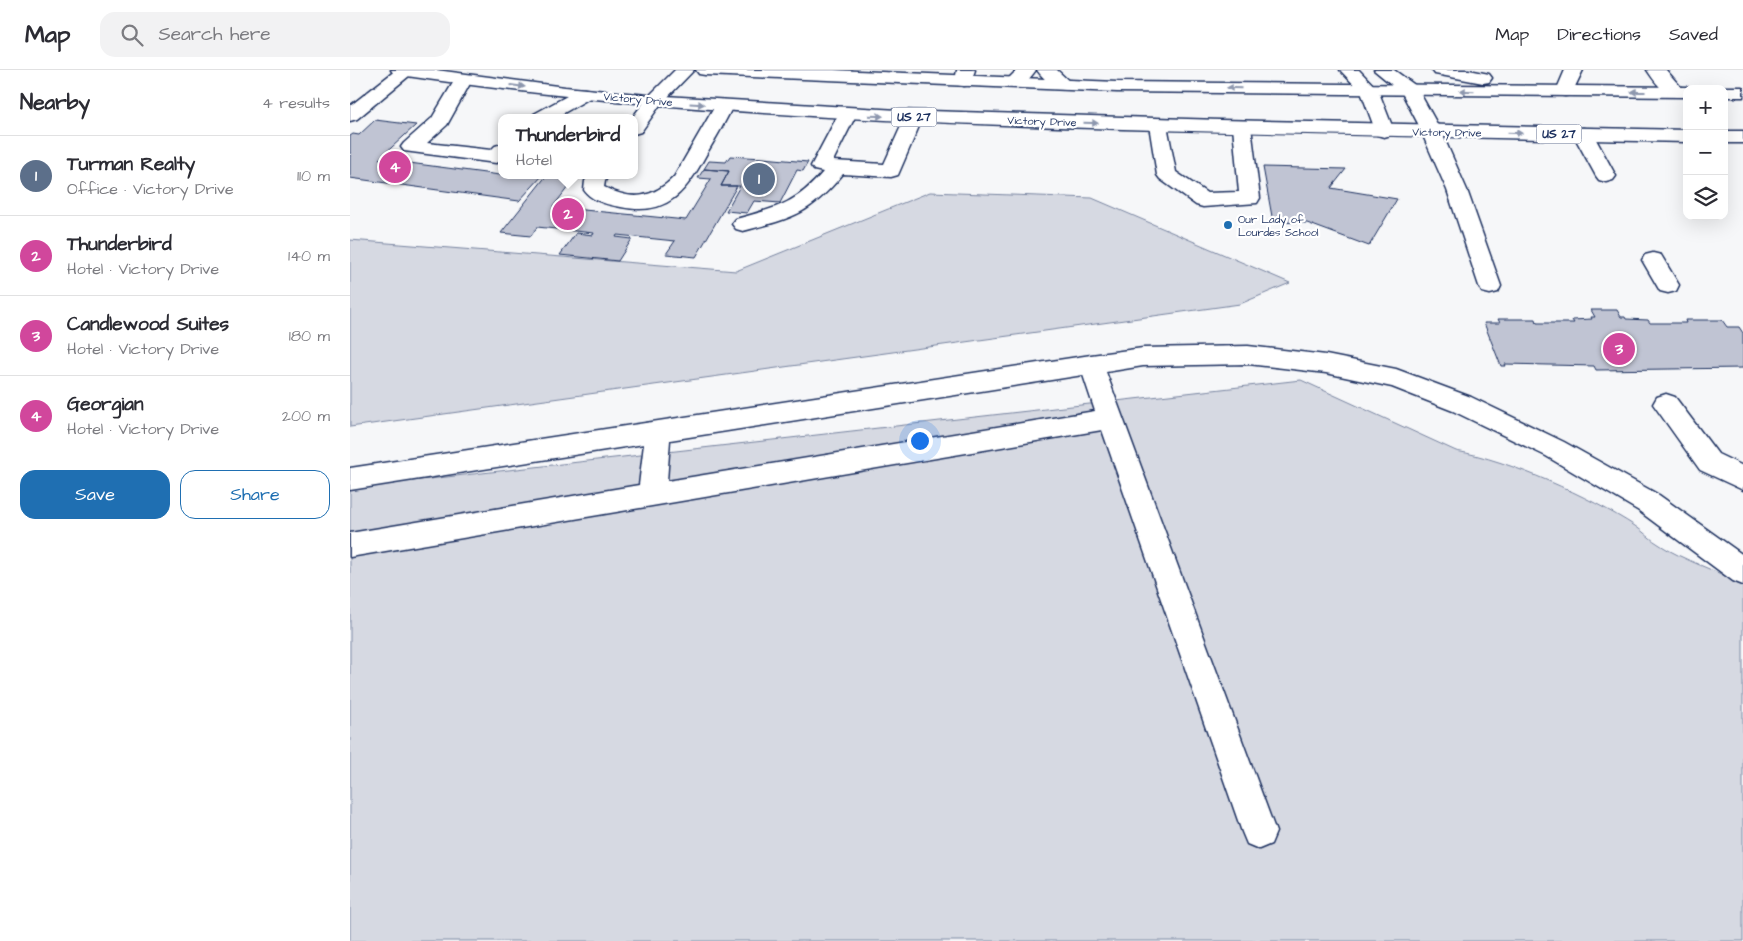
<!DOCTYPE html>
<meta charset="utf-8">
<style>
:root{--surface:#fff;--page:#f2f2f3;--text:#2b2b33;--muted:#7c7c81;--line:#e1e1e2;--accent:#1f6fb2}
body{margin:0;font-family:"Architects Daughter",sans-serif;background:var(--page);color:var(--text)}
.controls{position:absolute;right:15px;top:15px;display:grid;overflow:hidden;border-radius:10px;box-shadow:0 5px 20px #0002}
.controls button{width:45px;height:45px;display:grid;place-items:center;padding:0;border:0;border-bottom:1px solid var(--line);background:var(--surface);color:var(--text);font:25px sans-serif}
.you{position:absolute;left:569px;top:370px;width:18px;height:18px;margin:-12px;border:4px solid #fff;border-radius:50%;background:#1a73e8;box-shadow:0 0 0 8px #1a73e833}
.badge{display:grid;place-items:center;width:32px;height:32px;border-radius:50%;background:var(--accent);color:#fff;font-size:16px;font-weight:700}
.pin{position:absolute;translate:-50% -50%;border:2px solid #fff;box-shadow:0 1px 5px #0006}
.popup{position:absolute;left:148px;top:44px;width:140px;height:65px;box-sizing:border-box;display:grid;place-content:center;border-radius:10px;background:var(--surface);filter:drop-shadow(0 1px 4px #0005);font-size:16px;white-space:nowrap;color:var(--muted)}
.popup b{font-size:19px;color:var(--text)}
.popup::after{content:'';position:absolute;left:50%;top:100%;margin-left:-10px;border:10px solid transparent;border-top-color:var(--surface)}
.list{margin:0;padding:0;list-style:none}
h2{display:flex;justify-content:space-between;align-items:center;height:65px;margin:0;padding:0 20px;font-size:21px}
h2 small{font-size:16px;font-weight:400;color:var(--muted)}
.list li{display:grid;grid-template-columns:32px 1fr auto;gap:15px;align-items:center;box-sizing:border-box;height:80px;padding:0 20px;border-top:1px solid var(--line)}
.list b{display:block;font-size:19px;white-space:nowrap}
.list p{margin:0;font-size:16px;white-space:nowrap;color:var(--muted)}
.list em{font-size:16px;font-style:normal;color:var(--muted)}
.actions{display:flex;gap:10px;padding:15px 20px}
.actions a{flex:1;padding:11px 0;border:1px solid var(--accent);border-radius:15px;text-align:center;font-size:18px;color:var(--accent)}
.actions .main{background:var(--accent);color:#fff}
.icon{flex:none;width:28px;height:28px;fill:none;stroke:currentColor;stroke-width:2;stroke-linecap:round;stroke-linejoin:round}
.map{position:relative;flex:none;width:1393px;height:871px;overflow:hidden}
header{display:flex;align-items:center;gap:30px;box-sizing:border-box;height:70px;padding:0 25px;background:var(--surface);border-bottom:1px solid var(--line)}
header strong{font-size:24px}
nav{display:flex;gap:28px;margin-inline-start:auto;font-size:18px}
.search{width:350px;height:45px;background:var(--page);display:flex;align-items:center;gap:12px;box-sizing:border-box;padding:0 18px;border-radius:15px;color:var(--muted);font-size:19px}
main{display:flex}
aside{flex:1;background:var(--surface)}
.map>svg:first-child{display:block}
</style>
<header>
<strong>Map</strong>
<div class="search"><svg class="icon" aria-label="search" viewBox="0 0 24 24"><circle cx="10" cy="10" r="6"/><path d="M15 15l6 6"/></svg>Search here</div>
<nav><a>Map</a><a>Directions</a><a>Saved</a></nav>
</header>
<main>
<aside>
<h2>Nearby<small>4 results</small></h2>
<ul class="list">
<li><span class="badge" style="background:#5c6f8a">1</span><div><b>Turman Realty</b><p>Office · Victory Drive</p></div><em>110 m</em></li>
<li><span class="badge" style="background:#d1479c">2</span><div><b>Thunderbird</b><p>Hotel · Victory Drive</p></div><em>140 m</em></li>
<li><span class="badge" style="background:#d1479c">3</span><div><b>Candlewood Suites</b><p>Hotel · Victory Drive</p></div><em>180 m</em></li>
<li><span class="badge" style="background:#d1479c">4</span><div><b>Georgian</b><p>Hotel · Victory Drive</p></div><em>200 m</em></li>
</ul>
<div class="actions"><a class="main">Save</a><a>Share</a></div>
</aside>
<div class="map">
<svg width="1393" height="871" viewBox="0 0 1393 871">
<rect width="100%" height="100%" fill="#f6f7f9"/>
<filter id="ink" filterUnits="userSpaceOnUse"><feTurbulence type="fractalNoise" baseFrequency=".02" numOctaves="2"/><feDisplacementMap in="SourceGraphic" scale="10" xChannelSelector="R" yChannelSelector="G"/><feConvolveMatrix kernelMatrix="1 2 1 2 8 2 1 2 1" color-interpolation-filters="sRGB"/></filter>
<g filter="url(#ink)">
<path fill="#d6d9e2" stroke="#7884a0" d="M580 122 742 128 940 213 890 234 0 357V170L386 201Z
M951 310 1106 381C1159 390 1240 427 1285 456 1294 462 1301 470 1310 475 1333 490 1367 501 1393 514V871H0V418Z"/>
<path fill="#c0c4d3" stroke="#1b2f5e" d="M25 50 66 55 29 89 150 105 152 103V105H193L169 131 0 108V86L2 84 0 83V66L3 64 9 65Z
M380 86 413 88 458 92 453 101 447 100 430 133 404 131 397 143 376 141 390 116H371L379 101 354 99 359 91 376 92Z
M913 97 996 99 981 118 1047 129 1019 176 957 153 923 152Z
M354 99 379 101 371 116H387L346 187 316 184 325 171 267 165 266 167 282 169 268 191 210 185 226 163 243 165 244 163 187 157 181 166 151 163 197 105H227L203 137 336 150 361 109 348 108Z
M1241 240H1267L1271 247H1275L1276 249 1298 250 1300 253H1336L1335 250H1372L1377 257H1389L1393 263V298L1246 300 1244 296 1155 294 1156 296H1151L1134 253H1150L1148 249H1186L1187 253H1224L1222 250 1242 249 1241 247H1245Z"/>
<g fill="none" stroke-linecap="round" stroke-linejoin="round">
<g stroke="#1b2f5e" stroke-width="3">
<path id="minor" d="M46 0 65 1 7 49 0 51V36Z
M325 0H344L310 35 291 62 284 64V48H282L298 27Z
M607 0H625L620 15 614 16 608 15 605 11Z
M667 0H686C679 10 669 20 657 17L654 13Z
M687 0H707L723 15 720 19C707 22 694 10 687 0Z
M1215 0H1233L1221 25 1215 26 1209 25 1206 21Z
M1297 0H1316L1335 22 1332 26C1317 30 1305 12 1297 0Z
M113 5 119 6 122 10 97 55 77 73 141 80 145 76 152 74V91L146 93 54 81 51 77 54 73 82 48 107 6Z
M234 19 240 20 243 24 240 28 205 48H182L184 44 228 20Z
M374 30 381 32 383 36C375 52 366 68 357 83 337 120 319 147 271 137 259 135 241 131 234 120L235 111 239 105H259L255 111 254 117C282 131 302 129 324 107L365 36 367 32Z
M497 39 504 41 506 45 483 91 534 94 557 43 564 41 571 43 573 47 548 105 541 107 493 104C459 145 443 148 393 161L386 159 382 154 386 149C425 138 445 135 473 102L464 100 461 96 488 45 490 41Z
M808 49 815 51 817 55 826 102 857 123 889 122 883 57 885 53 892 51 899 53 901 57 910 128 907 133 853 137 846 135 810 109 807 105 799 55 801 51Z
M1081 55 1088 57 1091 61 1117 120 1151 216 1148 222 1140 224 1132 222 1129 216 1097 120 1071 61 1074 57Z
M1233 58 1240 60 1243 64 1266 106 1263 110 1256 112 1249 110 1246 106 1223 64 1226 60Z
M1303 183 1311 185 1329 215 1326 221 1318 223 1310 221 1292 190 1295 185Z
M898 276 976 285 1046 299 1121 327 1214 372 1309 425 1393 485V515L1383 511 1289 441 1196 386 1103 341 1042 317 976 303 898 294 793 296 756 302 926 762 921 774 909 779 897 774 892 762 752 360 0 487V463L289 415 294 374 0 420V398L741 285 793 278ZM733 305 745 341 317 411 320 370Z
M1316 324 1325 327 1368 384 1393 396V420L1350 400 1303 334 1307 327Z"/>
</g>
<g stroke="#1b2f5e" stroke-width="3">
<path id="major" d="M990 0H1009L1028 20 1044 61 1041 65 1034 67 1027 65 1011 22Z
M1024 0H1044L1066 16 1091 61 1088 65 1081 67 1074 65 1052 23Z"/>
</g>
<g stroke="#1b2f5e" stroke-width="3">
<path id="highway" d="M41 0H86L215 17 298 25 548 40 870 50 1337 60V72C1149 68 961 65 773 59 531 52 290 41 50 5L44 4Z
M346 0H484L767 12 1337 17 1344 19H1337V27L767 22 355 5 349 4Z
M1082 0H1119L1139 4 1142 8 1139 12 1133 13 1085 4Z
M1374 17H1393V27H1374V19H1367Z
M1374 61H1393V73H1374Z"/>
</g>
<use href="#minor" fill="#fff" fill-rule="evenodd"/>
<use href="#major" fill="#fff" fill-rule="evenodd"/>
<use href="#highway" fill="#fff" fill-rule="evenodd"/>
</g>
<defs><path id="oneway-solid" d="M-6-.8H1V-3.2L6.5 0L1 3.2V.8H-6Z" transform="scale(1.25)"/></defs>
<g fill="#8d97ae">
<use href="#oneway-solid" transform="translate(168 16) rotate(7)"/>
<use href="#oneway-solid" transform="translate(884 18) rotate(-179)"/>
<use href="#oneway-solid" transform="translate(1117 21) rotate(-179)"/>
<use href="#oneway-solid" transform="translate(1288 22) rotate(-180)"/>
<use href="#oneway-solid" transform="translate(347 34) rotate(4)"/>
<use href="#oneway-solid" transform="translate(526 46) rotate(2)"/>
<use href="#oneway-solid" transform="translate(741 53) rotate(2)"/>
<use href="#oneway-solid" transform="translate(1165 63) rotate(1)"/>
</g>
</g>
<circle fill="#1f6fb2" stroke="#fff" stroke-width="2" cx="878" cy="155" r="5"/>
<g text-anchor="middle" stroke-width="4.5" stroke-linejoin="round" paint-order="stroke">
<g font-size="11" fill="#1b2f5e" stroke="#fff">
<text transform="translate(288 29) rotate(5)" y="4">Victory Drive</text>
<text transform="translate(692 51) rotate(2)" y="4">Victory Drive</text>
<text transform="translate(1097 62) rotate(1)" y="4">Victory Drive</text>
</g>
<g font-size="11" fill="#1b2f5e" stroke="#fff" text-anchor="start">
<text x="888" y="153">Our Lady of<tspan x="888" dy="13">Lourdes School</tspan></text>
</g>
<g fill="#fff" stroke="#5f6d8e" stroke-width="1">
<rect x="541.5" y="37.5" width="45" height="19" rx="4"/>
<rect x="1186.5" y="54.5" width="45" height="19" rx="4"/>
</g>
<g font-size="12" font-weight="bold" fill="#1b2f5e">
<text x="564" y="51">US 27</text>
<text x="1209" y="68">US 27</text>
</g>
</g>
</svg>
<div class="controls">
<button>+</button>
<button>−</button>
<button><svg class="icon" aria-label="layers" viewBox="0 0 24 24"><path d="M12 4l9 5-9 5-9-5zM3 14l9 5 9-5"/></svg></button>
</div>
<div class="you"></div>
<div class="pin badge" style="left:409px;top:109px;background:#5c6f8a">1</div>
<div class="pin badge" style="left:218px;top:144px;background:#d1479c">2</div>
<div class="popup"><b>Thunderbird</b>Hotel</div>
<div class="pin badge" style="left:1269px;top:279px;background:#d1479c">3</div>
<div class="pin badge" style="left:45px;top:97px;background:#d1479c">4</div>
</div>
</main>
